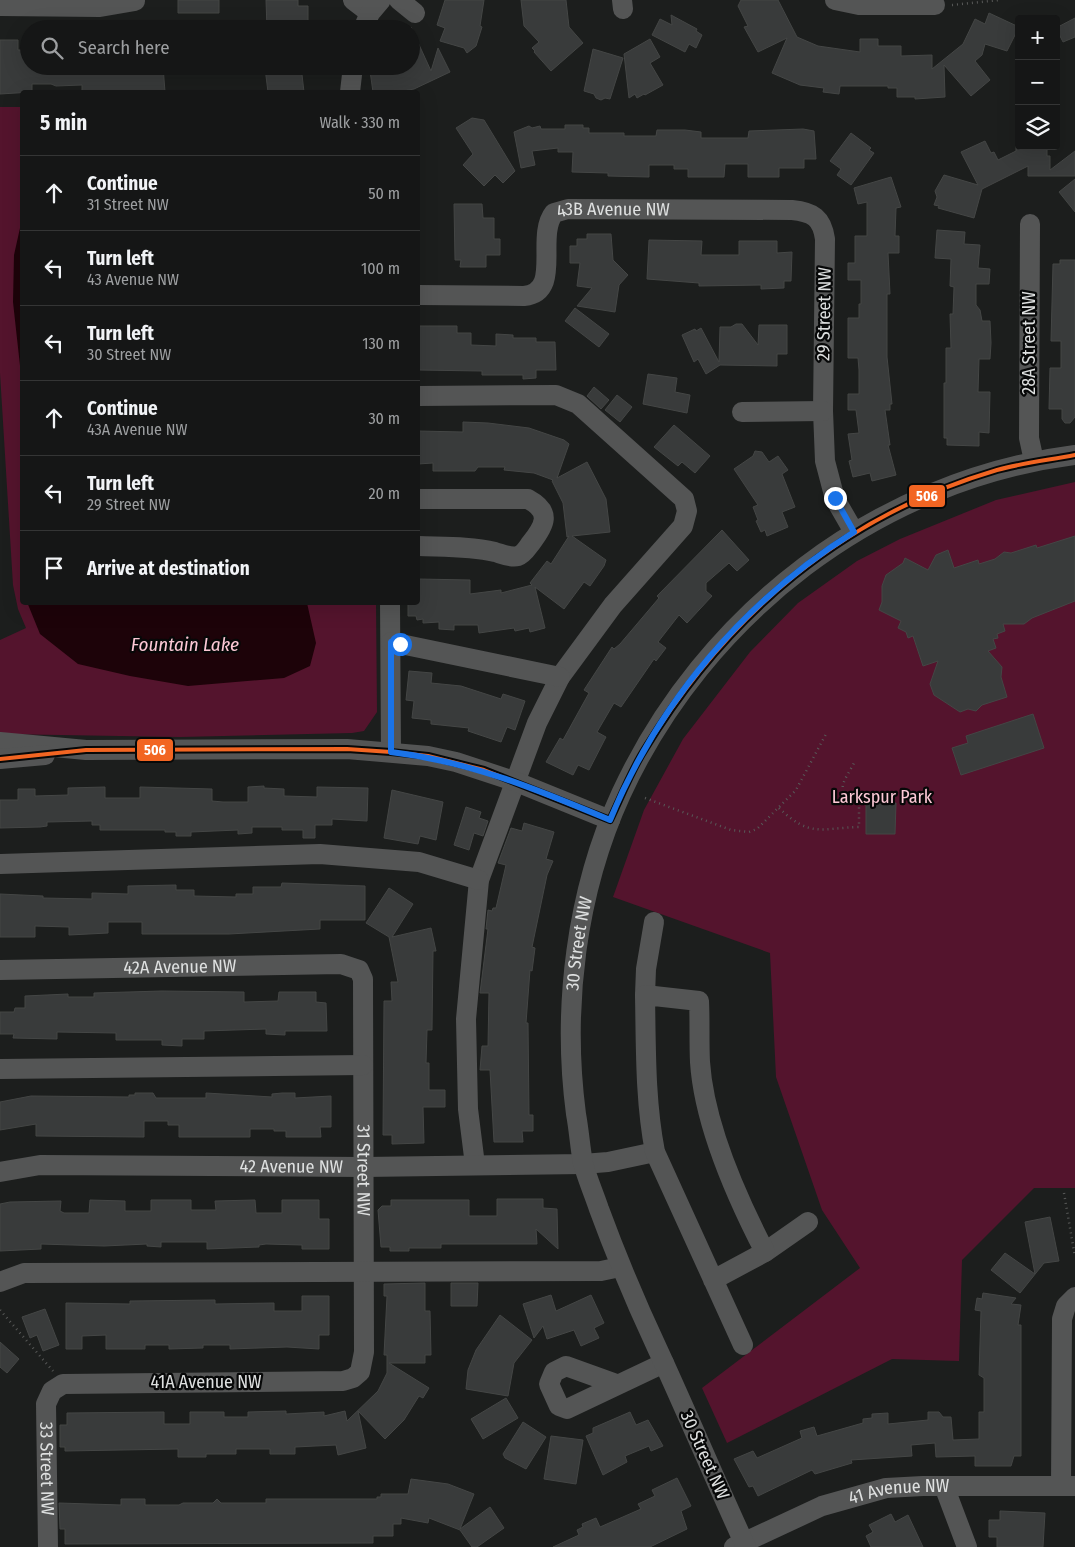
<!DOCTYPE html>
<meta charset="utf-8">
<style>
:root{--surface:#151616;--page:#222323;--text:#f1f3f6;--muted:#9d9fa1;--line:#343535}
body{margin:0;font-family:"Fira Sans Condensed",sans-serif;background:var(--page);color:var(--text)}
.controls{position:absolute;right:15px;top:15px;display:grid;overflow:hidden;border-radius:5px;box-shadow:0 5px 20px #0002}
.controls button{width:45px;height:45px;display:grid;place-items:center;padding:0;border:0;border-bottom:1px solid var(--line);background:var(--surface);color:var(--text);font:25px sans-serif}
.stop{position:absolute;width:15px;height:15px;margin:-11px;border:4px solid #1a73e8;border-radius:50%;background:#fff}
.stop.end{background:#1a73e8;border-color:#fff;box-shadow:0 1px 5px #0008}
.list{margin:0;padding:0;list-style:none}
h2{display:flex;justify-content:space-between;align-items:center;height:65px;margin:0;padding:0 20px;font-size:21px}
h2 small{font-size:16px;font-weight:400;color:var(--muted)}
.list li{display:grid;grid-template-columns:32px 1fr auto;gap:15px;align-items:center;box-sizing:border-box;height:75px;padding:0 20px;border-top:1px solid var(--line)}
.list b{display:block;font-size:19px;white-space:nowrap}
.list p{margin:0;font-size:16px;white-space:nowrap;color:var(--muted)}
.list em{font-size:16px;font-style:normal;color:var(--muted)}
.icon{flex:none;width:28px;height:28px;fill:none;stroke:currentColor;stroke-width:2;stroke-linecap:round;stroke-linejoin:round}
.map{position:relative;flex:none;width:1075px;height:1547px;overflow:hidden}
.search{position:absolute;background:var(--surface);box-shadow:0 5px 20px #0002;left:20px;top:20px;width:400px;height:55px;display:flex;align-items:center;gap:12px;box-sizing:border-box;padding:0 18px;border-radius:28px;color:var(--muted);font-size:19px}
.panel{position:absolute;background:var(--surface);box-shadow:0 5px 20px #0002;left:20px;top:90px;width:400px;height:515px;border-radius:5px}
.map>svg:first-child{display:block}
</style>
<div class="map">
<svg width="1075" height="1547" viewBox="0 0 1075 1547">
<rect width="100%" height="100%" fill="#1c1e1d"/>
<path fill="#54142d" d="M0 107H22V602L376 603 377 712 364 731 352 733 180 737 0 734V640L26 628 18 609 13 585 0 373Z
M1075 482V1188H1034L962 1260 959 1361 892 1359 727 1443 702 1388 860 1268 822 1210 776 1077 770 953 613 897 644 810 683 739 750 652 798 603 857 561 900 539 996 500Z"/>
<path fill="#1d0309" d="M22 219V384L13 302 14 255Z
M27 602 307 603 316 643 310 666 284 678 188 686 130 676 78 664 40 634Z"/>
<path fill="#393b3b" stroke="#444645" d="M178 0H219V13H178Z
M266 0H298V6H308V22L293 23V28L267 29Z
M445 0H484L480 26 482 27 476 46 467 53 464 48 440 41 445 28 437 25Z
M521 0H566L569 27 583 43 551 71 534 52 535 51 532 48 539 42 524 26Z
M741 0H778L797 37 818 46 860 52V39H878V46H901V56L932 55V69L963 44 975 19 985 24 989 13 1019 27 1007 51 985 44 982 55 975 61 990 80 971 96 944 65 945 97 915 99V97H897V88H888V86H840L839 94 823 92 824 88 800 85 772 73 787 38 758 52 744 27 748 26 738 6Z
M671 15 697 29 696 31 702 35 696 48 689 44 685 52 652 35 660 19 672 25Z
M1075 18V37L1063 42 1056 28Z
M411 27 431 71 438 48 450 72 414 89 397 92H373L370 71 380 69V66H411Z
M650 39 660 57 650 63 663 85 645 95 644 94 637 98 635 94 629 98 624 54Z
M0 40H18V50H29V66H163L165 92H82V85L56 86 51 84H32V92L0 94Z
M593 49 623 58 610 99 605 98 601 100 596 98 594 94 584 91Z
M273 66H301L304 92H268L265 68Z
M472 118 484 120 515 171 503 183 495 175 484 186 463 165 473 154 456 128Z
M565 125H583V128H589V133H624V136H656L657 130H685L701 132V138H748L749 131 803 129 814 131 816 159H804V168H779V177H748V164H725L724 177H688V169H674V165H649V177L608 176V173L572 172 573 152H558V148L532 151 535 165 521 168 514 132 529 126 532 128 540 126 541 129H565Z
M851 133 871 148 869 150 874 153 851 185 837 175 841 169 830 161Z
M985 141 991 153 994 152 998 160 1016 151V146H1047V156H1050V170L1075 151V176H1028V166L982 189 974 218 938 208 939 206 934 205 937 197 935 191 944 175 978 185 961 152Z
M891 177 901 207 896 208 895 236H899V253H888L890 294H887V357L892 404H890V410H885L890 445H888L896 475 872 481 870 473 853 477 849 461 852 460 848 434 859 433 856 410H848V394H859V370L858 358H848V318H859V304H861V280H848V263H855V236H867V202L858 204 854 188Z
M1075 179V212L1059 192Z
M454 204H482L483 218H494V239H500V255H486V267H460L461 260H455Z
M937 230 965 232 964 244 980 245 978 268 990 269 989 284H976V305L980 310 982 321H990L991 343 990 359H979L978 392H990L989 433 979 432V446L947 445V438H944V383H946V348H951L950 314H953L954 287 950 286 951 259 935 258Z
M587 234H611L613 260 628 275 619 285 615 312 577 306 592 288 577 286 580 263H570V246H577V239H587Z
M649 240 702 241 701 255H739V241H777V253L792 252 791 281H784V288L761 289V285L699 286V283L647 279Z
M1060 260H1075V417L1070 423H1065L1062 419V409H1049L1050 368H1061V341H1051L1053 264H1060Z
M575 308 609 334 599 347 565 321Z
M736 324H742L758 345 759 325H787V354H777V366L720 365 706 374 698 359 694 362 682 335 695 329 696 331 701 328 719 362 720 327H731Z
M418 326H457V333H471V345L496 346V334L513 335V338H536V342H555L556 370H536V378L523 379V375H482V371L418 370Z
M648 374 677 378 675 392 690 395 687 413 643 404Z
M594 387 609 400 601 409 587 396Z
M617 395 632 407 620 422 605 410Z
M463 422 488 423 529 428 564 440 569 444 557 478 587 462 606 499 610 532 572 536 606 560 604 566 590 586 584 582 564 609 535 587 545 628 530 632 529 628 515 631 514 628 479 633 478 625H454V630L439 629V622L423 623V619L417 620 416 616H408V602H418V579L470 580V594L501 590V593L532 585 530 583 547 561 551 564 569 536 567 537 563 503 552 481 553 480 534 473 504 470 505 467H478L475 471H433V463L418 464V431L463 432Z
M674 425 710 456 695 473 682 462 678 466 654 447Z
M755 451 762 452 769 462 778 456 788 470 782 474 795 507 782 512 788 527 767 536 765 530 761 532 756 521 758 520 753 507 758 505 734 469 753 456Z
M722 530 749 560 737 571 729 563 706 583V591L712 596 687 623 679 615 658 642 666 648 656 661 654 659 621 707 614 703 597 732 606 737 589 770 578 765 573 775 546 762 560 738 563 740 589 693 584 690 612 647 614 649 620 644 659 598 657 596Z
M1075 536V601L1032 618 1024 624H1003L1005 631 997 634 998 638 993 639 996 648 988 651 1002 667 1001 677 1007 697 982 705 976 711 968 709 960 712 934 695 930 684 938 661 923 666 913 636 908 638 906 632 898 628 901 621 879 610 882 602V586L886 575 903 563 905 558 928 570 936 555 948 550 954 568 978 560 979 564 995 559 1004 552 1011 553 1036 545 1037 548Z
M409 671 432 673 431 683 461 686 501 699 503 694 525 701 515 730 507 727 501 742 468 731 469 728 431 724V720L412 718 414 701 406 700Z
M1033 714 1044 748 961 775 952 748 968 743 966 736Z
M264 786V788L284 789V796L317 797V787L368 788 367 821 332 819V825H315V838H303V830H282V827H252V833L238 834V830L191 832V836H176V832H165V830H100V825H92V821L47 822V826L40 827 0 828V800H18V789H35V796L68 795V788L105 787V798H140V787L212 789V801L223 802H248V787Z
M392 790 443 802 436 840 420 836 418 844 384 838Z
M866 803H896L895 834H866Z
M466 807 481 812 479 818 488 821 483 836 474 833 469 850 454 845Z
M524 823 554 832 546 859 553 861 547 875 532 947 535 948 532 971 530 970 526 1023H528L529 1115H533V1131H522L523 1142H494L490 1070H480L482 1046H488L489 993H480L488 929H486L488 910 492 911 493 908H496L506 865 498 863 511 828 522 831Z
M282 883 365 886V920H320V929L229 934H142V922H108V933L69 935V927L35 926V937H0V894L43 896V898L92 899V893L128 894V886L176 885V890H194V896L236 897V894H253V887H281Z
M389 888 413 904 392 937 431 928 436 951H433L432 1030H427L426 1063H429V1090H445V1107H423L424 1143 392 1144V1135H383L384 1001H392L391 982H398L389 937 366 923Z
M162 991 244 992V1002L278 1001 279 992H316V1002L326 1003 327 1031H285V1035L266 1034V1029L204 1031V1039H182V1046L162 1045V1040H116V1033L57 1032V1039L13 1038 14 1034H0V1012H14L15 1008H25V996L68 994V997H94V993Z
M135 1093H153L156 1098H206V1093L272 1097V1094L282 1093H295V1098L331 1096V1127H320L321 1137H286V1131H274V1129H250V1137H179V1125H168V1121H144V1137L36 1136V1124L0 1130V1102L31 1096 129 1097V1095H135Z
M497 1199H543V1208L557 1209 558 1249 536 1229 537 1244H441V1248H409V1251H390V1247H381L378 1210 382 1206H391V1200H469V1216H497Z
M90 1200 125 1201V1211H151V1200H191V1210H216L215 1201 255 1200 256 1213H282V1200H319V1219H329V1249H302V1245L266 1244 259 1245V1247L207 1249V1242H161V1247L147 1246V1244L104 1246 41 1244V1249L0 1251V1204L10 1202 61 1201 60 1211 64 1213H89Z
M1050 1217 1059 1261 1044 1263 1020 1293 991 1270 1005 1253 1035 1274 1025 1222Z
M425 1283V1311H430L431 1355H425V1363H389L429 1388 423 1398 419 1396 404 1420 385 1439 358 1411 366 1448 338 1455 336 1445 295 1447V1454H270V1449H236V1454H206V1457H178V1449L65 1451V1447H60V1425H67V1413L164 1412V1424H190V1412H224V1417H248V1412L286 1411V1414L324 1412V1416L345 1411 347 1421 378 1391 387 1373V1355H384L387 1296H384V1284Z
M451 1283H478L477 1306H451Z
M983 1293 1016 1298 1011 1304 1021 1305 1018 1325H1021V1456H1014L1011 1466H975V1456L936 1457 935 1443 911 1445 912 1456 851 1460 852 1463 815 1474 812 1470 758 1496 753 1486 749 1487 734 1459 753 1451 757 1458 802 1438 800 1431 814 1427 817 1436 863 1423V1419L872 1418V1414L888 1413V1424L928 1420V1412H939L943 1417H951L953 1440 979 1439V1412H984V1378L979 1375 981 1311 975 1310 977 1298 982 1299Z
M551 1295 556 1311 591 1295 604 1323 594 1328 599 1338 581 1346 574 1330 547 1339 543 1326 534 1338 523 1304Z
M302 1296H329V1335H319V1349L287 1347 230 1349V1345H203V1348L169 1349V1345H145V1349H106V1335L82 1336V1349H66V1303L130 1304V1301L215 1300V1304L274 1303V1311H302Z
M45 1309 59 1345 43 1351 37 1335 30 1338 22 1317Z
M500 1315 532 1340 514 1363 508 1396 466 1389 468 1370 476 1350Z
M0 1342 19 1359 7 1373 0 1367Z
M506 1398 518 1418 483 1439 471 1419Z
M630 1412 636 1425 648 1420 663 1446 651 1451 649 1446 625 1456 627 1462 603 1475 586 1436 593 1433V1428Z
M523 1422 546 1437 526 1469 505 1458 503 1454Z
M551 1436 583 1440 576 1484 544 1479Z
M677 1478 691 1506 681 1511 687 1529 650 1547H553L579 1535 577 1530 583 1527 582 1524 596 1518 600 1527 641 1509 638 1504 655 1496 652 1490Z
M411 1479 448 1484 474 1494 460 1529 490 1507 504 1528 477 1547H472L460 1530 429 1518 428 1523 401 1518V1524H393V1536H373V1543L65 1544V1529H60L59 1503 121 1505V1499H145V1505H179L183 1503H213L217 1499 221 1503H266V1499H377V1497H381V1494H408Z
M1000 1511 1045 1513 1043 1547H997V1537H989V1520H1000Z
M891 1514 895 1522 908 1515 923 1547H871L866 1536 873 1532 869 1525Z"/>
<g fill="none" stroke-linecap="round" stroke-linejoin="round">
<path stroke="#585958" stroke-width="2.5" stroke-dasharray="1 4" stroke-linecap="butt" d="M952 5 1000 0
M645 798 731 830 749 832 757 829 796 790 826 734
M779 808C810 838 821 828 859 827V803C831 793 846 779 854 763
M1064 1193 1075 1257
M0 1310 53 1371"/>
<g stroke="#545555" stroke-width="20">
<path d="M353 0 370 13"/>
<path d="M399 0 415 13"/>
<path d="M622 0 623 9"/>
<path d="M835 0 859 5H935"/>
<path d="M0 6 100 7 135 1"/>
<path d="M363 29 370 13 381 0"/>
<path d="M350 92 353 66"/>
<path d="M1030 224 1029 438 1034 461"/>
<path id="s1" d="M418 295 524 296C563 292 535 237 554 213L568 209 792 210C813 212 822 218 825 239L823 411 825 461 835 499 854 532"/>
<path d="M418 396 556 395 578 404 684 499 687 511 683 526 613 605 560 677 537 723 479 880 466 1019 468 1109 475 1165"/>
<path d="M742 412 823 411"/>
<path d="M418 499H528C552 512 545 525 531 543 527 548 524 554 518 556 510 558 502 554 495 552 470 546 443 547 418 546"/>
<path d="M390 602 391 752"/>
<path d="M391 642 560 677"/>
<path d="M0 742 86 750 347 749 428 756 456 762 514 781 610 820"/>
<path d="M0 759 45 755"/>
<path d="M0 864 320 854 419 862 479 880"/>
<path id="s2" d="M0 970 341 964 359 970 363 979 364 1352 360 1372 353 1378 343 1381 63 1384 52 1391 46 1404 48 1547"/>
<path d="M645 995 646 969 654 922"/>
<path d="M0 1069 363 1065"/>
<path id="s3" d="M0 1172 40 1165 364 1167 583 1164 608 1162 655 1152"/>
<path d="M765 1252 808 1222"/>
<path d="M713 1280 765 1252C737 1198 704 1124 700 1062 699 1042 700 1021 699 1001L645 995C646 1048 645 1100 655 1152L743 1345"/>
<path d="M0 1282 24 1273 601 1271 620 1267"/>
<path d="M616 1384 566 1366 554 1372 549 1384 559 1406 567 1409 664 1363"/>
<path d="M944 1486 967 1547"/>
<path d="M1061 1486 1062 1319 1066 1306 1075 1297"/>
<path id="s4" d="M734 1547 822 1506 886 1488 923 1486H1075"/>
<path id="s5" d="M746 1547C716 1482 688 1415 658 1350 636 1303 617 1258 599 1209 594 1194 587 1178 583 1163 580 1147 579 1130 576 1114 562 1008 576 892 621 794 704 614 877 480 1075 455"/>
</g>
<g stroke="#070808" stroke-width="8">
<path id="bus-1" d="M0 759 86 750 347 749 391 752 428 756 484 770 610 820
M610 820C621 797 631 771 645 749 727 614 844 515 997 470 1022 463 1049 460 1075 455"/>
</g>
<use href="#bus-1" stroke="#f26522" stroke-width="4"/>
</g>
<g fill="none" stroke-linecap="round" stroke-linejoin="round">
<path stroke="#1a73e8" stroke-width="6" d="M400 644 391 642V752C472 762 536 789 610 820 659 701 745 600 854 532L835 498"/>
</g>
<g text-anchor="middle" stroke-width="4.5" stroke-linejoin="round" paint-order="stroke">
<g font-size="18" fill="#dee0e0" stroke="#070808">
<text dy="6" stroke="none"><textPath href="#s1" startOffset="262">43B Avenue NW</textPath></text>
<text transform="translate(824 314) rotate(-89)" y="6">29 Street NW</text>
<text transform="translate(1029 343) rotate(-90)" y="6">28A Street NW</text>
<text dy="6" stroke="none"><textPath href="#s5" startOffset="638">30 Street NW</textPath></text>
<text dy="6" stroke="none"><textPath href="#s2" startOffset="180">42A Avenue NW</textPath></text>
<text dy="6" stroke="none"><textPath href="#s3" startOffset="292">42 Avenue NW</textPath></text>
<text dy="6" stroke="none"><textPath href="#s2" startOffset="561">31 Street NW</textPath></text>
<text x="206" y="1388">41A Avenue NW</text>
<text transform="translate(705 1455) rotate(66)" y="6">30 Street NW</text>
<text dy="6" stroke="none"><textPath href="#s2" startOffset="1155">33 Street NW</textPath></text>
<text dy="6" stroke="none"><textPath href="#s4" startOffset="176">41 Avenue NW</textPath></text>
</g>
<g font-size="18" fill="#fdc9d6" stroke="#070808">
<text x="882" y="803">Larkspur Park</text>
</g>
<g font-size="19" font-style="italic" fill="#fcc8d5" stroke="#070808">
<text x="185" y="651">Fountain Lake</text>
</g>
</g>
<g stroke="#070808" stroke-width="2">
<rect x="908" y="484" width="38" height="24" rx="5" fill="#f26522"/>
<rect x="136" y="738" width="38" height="24" rx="5" fill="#f26522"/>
</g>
<g font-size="14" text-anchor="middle" font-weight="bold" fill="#fff">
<text x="927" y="501">506</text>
<text x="155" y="755">506</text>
</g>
</svg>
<div class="controls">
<button>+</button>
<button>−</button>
<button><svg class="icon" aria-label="layers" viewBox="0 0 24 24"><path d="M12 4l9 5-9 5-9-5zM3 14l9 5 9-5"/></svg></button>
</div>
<div class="stop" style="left:400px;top:644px"></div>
<div class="stop end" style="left:835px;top:498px"></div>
<div class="search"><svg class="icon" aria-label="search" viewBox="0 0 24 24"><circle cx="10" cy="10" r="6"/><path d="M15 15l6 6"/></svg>Search here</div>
<section class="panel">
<h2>5 min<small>Walk · 330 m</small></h2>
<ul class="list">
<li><svg class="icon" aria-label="ahead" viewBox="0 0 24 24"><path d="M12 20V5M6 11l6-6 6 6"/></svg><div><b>Continue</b><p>31 Street NW</p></div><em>50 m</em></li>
<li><svg class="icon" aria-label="left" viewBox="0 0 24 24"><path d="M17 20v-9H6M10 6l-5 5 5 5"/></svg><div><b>Turn left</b><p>43 Avenue NW</p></div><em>100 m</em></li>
<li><svg class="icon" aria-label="left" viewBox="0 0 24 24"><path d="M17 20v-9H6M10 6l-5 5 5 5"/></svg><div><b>Turn left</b><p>30 Street NW</p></div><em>130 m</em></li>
<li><svg class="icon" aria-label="ahead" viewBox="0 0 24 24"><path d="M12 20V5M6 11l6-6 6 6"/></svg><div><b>Continue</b><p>43A Avenue NW</p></div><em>30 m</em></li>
<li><svg class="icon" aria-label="left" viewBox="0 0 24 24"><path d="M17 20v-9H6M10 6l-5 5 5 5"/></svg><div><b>Turn left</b><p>29 Street NW</p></div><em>20 m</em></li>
<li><svg class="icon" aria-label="arrive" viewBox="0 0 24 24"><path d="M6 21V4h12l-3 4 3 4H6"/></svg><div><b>Arrive at destination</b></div></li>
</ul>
</section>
</div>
